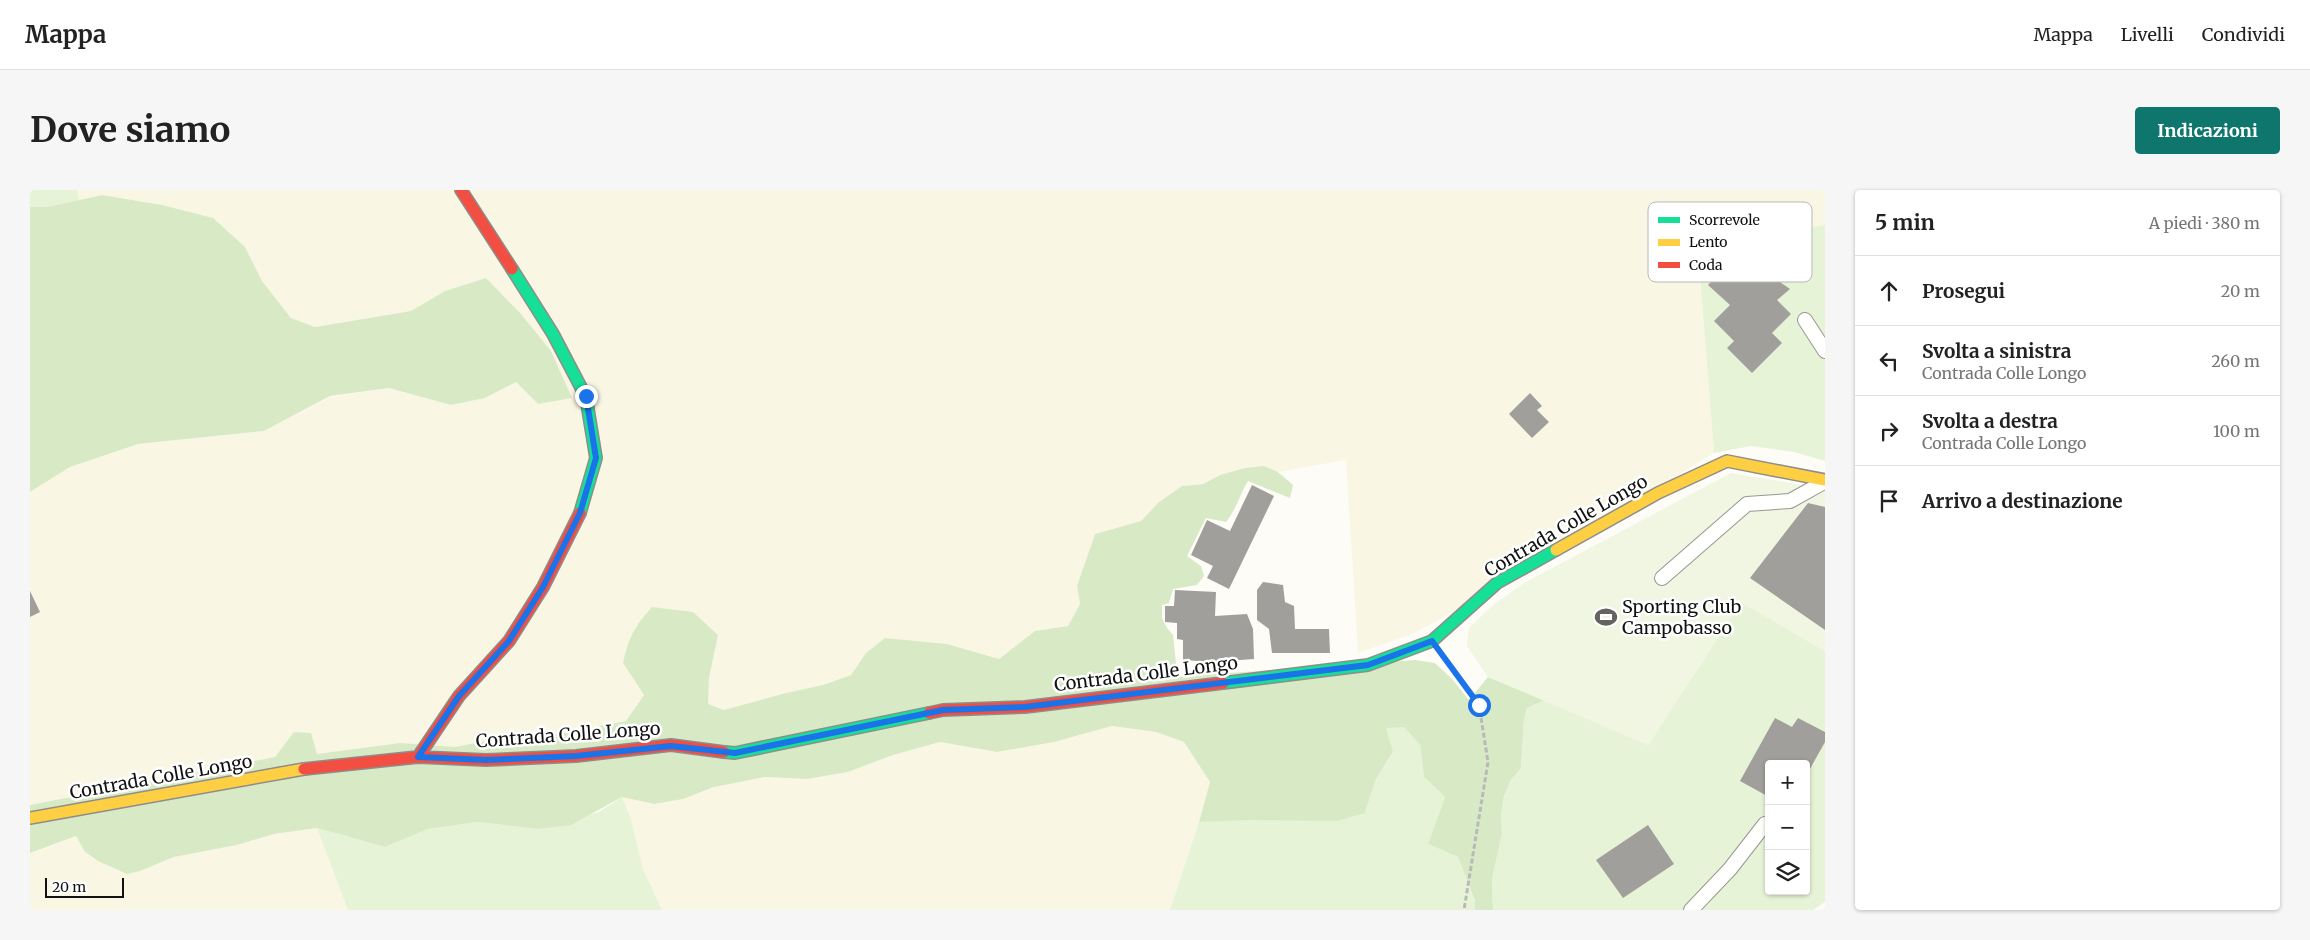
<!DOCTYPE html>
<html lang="it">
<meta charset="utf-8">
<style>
:root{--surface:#fff;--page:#f6f6f6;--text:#222;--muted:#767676;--line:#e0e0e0;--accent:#0f766e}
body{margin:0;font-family:Merriweather,serif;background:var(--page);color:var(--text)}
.controls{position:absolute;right:15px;bottom:15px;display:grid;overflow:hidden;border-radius:5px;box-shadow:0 1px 4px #0004}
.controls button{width:45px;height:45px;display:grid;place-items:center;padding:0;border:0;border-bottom:1px solid var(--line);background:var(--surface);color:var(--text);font:25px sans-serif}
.scale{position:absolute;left:15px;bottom:12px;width:79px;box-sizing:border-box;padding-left:5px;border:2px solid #111;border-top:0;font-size:14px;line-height:18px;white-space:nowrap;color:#111;-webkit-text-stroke:4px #fff;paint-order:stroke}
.stop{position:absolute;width:15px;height:15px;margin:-11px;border:4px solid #1a73e8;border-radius:50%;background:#fff}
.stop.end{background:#1a73e8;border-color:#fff;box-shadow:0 1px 5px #0008}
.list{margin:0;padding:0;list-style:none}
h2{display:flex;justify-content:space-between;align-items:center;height:65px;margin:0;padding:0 20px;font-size:21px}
h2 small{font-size:16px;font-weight:400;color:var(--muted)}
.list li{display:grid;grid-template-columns:32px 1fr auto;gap:15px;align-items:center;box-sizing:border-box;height:70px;padding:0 20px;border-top:1px solid var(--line)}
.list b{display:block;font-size:19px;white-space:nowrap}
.list p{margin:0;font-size:16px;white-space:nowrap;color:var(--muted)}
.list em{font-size:16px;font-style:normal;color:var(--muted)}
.icon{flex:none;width:28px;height:28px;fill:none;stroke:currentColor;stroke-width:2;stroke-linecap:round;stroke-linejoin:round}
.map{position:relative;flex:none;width:1795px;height:720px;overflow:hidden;border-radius:5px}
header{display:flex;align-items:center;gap:30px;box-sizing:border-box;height:70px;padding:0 25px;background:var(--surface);border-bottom:1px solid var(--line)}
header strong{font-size:24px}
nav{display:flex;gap:28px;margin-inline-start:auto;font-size:18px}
.intro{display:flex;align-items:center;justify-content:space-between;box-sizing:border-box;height:120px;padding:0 30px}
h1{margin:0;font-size:35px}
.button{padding:12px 22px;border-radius:5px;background:var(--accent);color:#fff;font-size:18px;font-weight:700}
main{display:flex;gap:30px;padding:0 30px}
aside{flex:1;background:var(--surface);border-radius:5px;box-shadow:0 1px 4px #0004}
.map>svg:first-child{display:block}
</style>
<header>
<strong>Mappa</strong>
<nav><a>Mappa</a><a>Livelli</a><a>Condividi</a></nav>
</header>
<div class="intro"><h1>Dove siamo</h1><a class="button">Indicazioni</a></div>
<main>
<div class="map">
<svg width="1795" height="720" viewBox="0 0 1795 720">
<rect width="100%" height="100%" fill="#fdfcf7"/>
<path fill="#f9f7e4" d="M47 0H1795V35L1680 53 1669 74 1684 263 1411 429 1382 444 1328 463 1316 270 1248 282 1234 276 1215 278 1190 285 1173 294 1152 296 1129 312 1111 331 1065 344 1047 396 1050 414 1038 436 1005 441 969 470 917 454 836 463 821 485 793 495 756 503 694 520 678 514 679 488 688 444 606 435 593 473 614 505 596 531 506 548H470L425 557 287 564 284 556 265 542 245 567 0 615V302L40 277 108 254 234 241 300 207 359 198 421 215 455 208 486 192 508 214 415 101 381 121 286 137 261 128 232 91 215 57 132 15 72 5 49 10Z
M1082 536 1126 542 1154 552 1180 592 1169 632 1140 720H632L613 679 601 629 592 607 624 614 653 609 684 597 735 587 777 589 818 582 863 565 910 552 967 562 1024 552Z
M287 638 318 720H0V663L46 646 55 662 68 671 110 681 144 667 207 655 244 644Z"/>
<path fill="#e7f3d7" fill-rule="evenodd" d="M0 0H47L49 10 17 17H0Z
M1795 35V271L1764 262 1721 256 1684 263 1669 74 1680 53Z
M1711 412 1795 461V712L1783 720H1463L1462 689 1472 644 1471 625 1474 606 1481 590 1491 578 1494 529 1497 518 1515 510 1618 555ZM1739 574H1776V701H1739Z
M1355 537H1374L1390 555 1394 587 1415 607 1398 654 1428 667 1445 712V720H1140L1169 632 1335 623 1346 589 1363 563Z
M592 607 601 629 613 679 632 720H318L287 638 355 657 398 639 448 632 507 639 569 622Z"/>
<path fill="#d8eac5" d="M72 5 132 15 183 28 215 57 232 91 261 128 285 137 381 121 415 101 456 88 491 124 521 161 542 208 508 214 486 192 455 208 421 215 359 198 300 206 234 241 108 254 40 277 0 302V17H17Z
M1234 276 1248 282 1263 295 1260 308 1218 291C1210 304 1206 320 1196 332L1176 328 1157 366 1171 376 1174 386 1167 395 1143 399 1139 413 1132 415V428L1137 438 1143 445 1146 474 1143 487 1385 470 1405 473 1422 489 1439 510 1458 487 1515 510 1497 518 1494 529 1491 578 1481 590 1474 606 1471 625 1472 644 1462 689 1463 720H1445V711L1428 667 1398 654 1415 607 1394 587 1390 555 1374 537 1356 538 1363 562 1346 589 1335 623 1307 631 1221 630 1169 632 1180 592 1154 552 1126 542 1082 536 1024 552 967 562 910 552 863 565 818 582 777 589 735 587 684 597 653 609 624 614 592 607 541 635 507 639 448 632 398 639 355 657 287 638 244 644 207 655 144 667 110 681 97 684 68 671 55 662 46 646 0 663V615L245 567 264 542 281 543 287 564 370 553 425 557 470 548H506L596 531 614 505 593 473C599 447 604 437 622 417L663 422 688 445 679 488 678 514 694 520 756 503 793 495 821 485 836 463 855 448 917 454 969 469 1005 441 1038 436 1050 414 1047 396 1065 344 1111 331 1129 312 1152 296 1173 294 1190 285 1215 278Z"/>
<path fill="#f0f6e1" d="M1701 283 1795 299V461L1711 412 1618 555 1458 487 1437 456 1439 438 1462 416 1494 393Z"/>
<path fill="#a19f9c" d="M1704 68 1726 89 1734 81 1760 99 1747 110 1761 124 1742 143 1752 153 1722 183 1697 158 1704 151 1684 131 1700 115 1678 95Z
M1500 203 1512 216 1507 220 1519 232 1502 248 1479 224Z
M1222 295 1244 306 1199 399 1177 388 1183 376 1161 365 1177 330 1200 341Z
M1778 313 1795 317V440L1720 388Z
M1233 392 1253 395 1255 412 1264 416 1265 439H1299L1300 463H1242L1239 439 1227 430V400Z
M1145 400 1186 402 1185 426 1217 424 1223 439 1224 469 1183 472 1153 470V450L1147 449V433L1135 432V416H1144Z
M0 401 10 422 0 427Z
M1745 528 1762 537 1768 528 1795 542V552L1776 586V574H1739V607L1710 591Z
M1618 635 1644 674 1593 708 1566 670Z"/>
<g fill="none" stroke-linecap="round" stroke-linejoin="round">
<g stroke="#979795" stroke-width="16">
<path id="lane" d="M1775 130 1795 161
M1632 388 1717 314 1760 311 1794 292
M1661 720 1700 679 1735 634"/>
</g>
<g stroke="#8e8d8b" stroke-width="14">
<path id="fast" d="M482 79 523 144 556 207 566 268 550 323
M1193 493 1338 475 1402 451 1467 393 1526 360
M694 562 705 563 899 523"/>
</g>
<g stroke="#8e8d8b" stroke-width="14">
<path id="slow" d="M1526 360 1628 303 1697 271 1795 290
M0 628 274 579"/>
</g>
<g stroke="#8e8d8b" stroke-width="14">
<path id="jam" d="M431 0 482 79
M899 523 913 520 995 517 1193 493
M388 567 429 506 479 451 513 397 550 323
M274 579 388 567 456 570 546 566 641 555 694 562"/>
</g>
<path stroke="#b9b9b8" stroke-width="3" stroke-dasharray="5 2.5" stroke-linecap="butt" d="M1417 471 1449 515 1458 572 1434 720"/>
<use href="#lane" stroke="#fffffe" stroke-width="14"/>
<use href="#fast" stroke="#16e098" stroke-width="11"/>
<use href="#slow" stroke="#ffcf43" stroke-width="11"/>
<use href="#jam" stroke="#f24e42" stroke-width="11"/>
</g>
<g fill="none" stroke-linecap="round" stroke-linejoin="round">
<path stroke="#1a73e8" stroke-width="6" d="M556 206 566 268 550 323 513 397 479 451 429 506 388 567 456 570 546 566 641 556 705 563 913 520 995 517 1338 475 1402 451 1449 515"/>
</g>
<defs>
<g id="stadium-bare" transform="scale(1.725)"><path d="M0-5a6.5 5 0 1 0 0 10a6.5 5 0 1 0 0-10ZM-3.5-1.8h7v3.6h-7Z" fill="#646362" stroke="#fff" stroke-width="2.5" paint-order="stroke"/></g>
</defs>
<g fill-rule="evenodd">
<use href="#stadium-bare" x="1576" y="427"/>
</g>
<g text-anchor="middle" stroke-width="5" stroke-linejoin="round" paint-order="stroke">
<g font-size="18" fill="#111" stroke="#fff">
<text transform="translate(1536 336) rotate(-30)" y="6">Contrada Colle Longo</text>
<text transform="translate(1116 484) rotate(-7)" y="6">Contrada Colle Longo</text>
<text transform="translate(538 545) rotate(-4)" y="6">Contrada Colle Longo</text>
<text transform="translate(131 587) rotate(-10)" y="6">Contrada Colle Longo</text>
</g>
<g font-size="18" fill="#111" stroke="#fff" text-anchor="start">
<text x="1592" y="423">Sporting Club<tspan x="1592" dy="21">Campobasso</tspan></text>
</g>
</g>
<rect x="1618" y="12" width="164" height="80" rx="8" fill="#fff" stroke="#b8b8b8" stroke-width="1"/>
<rect x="1628" y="27" width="22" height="6" fill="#16e098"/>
<rect x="1628" y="49" width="22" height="7" fill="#ffcf43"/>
<rect x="1628" y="72" width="22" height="6" fill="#f24e42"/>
<g font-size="14" fill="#111">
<text x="1659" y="35">Scorrevole</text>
<text x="1659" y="57">Lento</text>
<text x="1659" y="80">Coda</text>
</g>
</svg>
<div class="controls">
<button>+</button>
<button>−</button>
<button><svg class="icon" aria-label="layers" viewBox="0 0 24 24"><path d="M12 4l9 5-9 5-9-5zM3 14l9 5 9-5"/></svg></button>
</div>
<div class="scale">20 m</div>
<div class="stop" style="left:1449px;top:515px"></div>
<div class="stop end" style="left:556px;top:206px"></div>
</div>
<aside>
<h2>5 min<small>A piedi · 380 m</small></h2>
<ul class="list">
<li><svg class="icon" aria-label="ahead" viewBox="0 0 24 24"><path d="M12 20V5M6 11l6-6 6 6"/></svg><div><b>Prosegui</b></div><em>20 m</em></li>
<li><svg class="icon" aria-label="left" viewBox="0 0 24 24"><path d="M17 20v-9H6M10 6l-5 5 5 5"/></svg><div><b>Svolta a sinistra</b><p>Contrada Colle Longo</p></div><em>260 m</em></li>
<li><svg class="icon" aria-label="right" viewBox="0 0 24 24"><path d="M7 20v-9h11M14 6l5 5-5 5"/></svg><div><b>Svolta a destra</b><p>Contrada Colle Longo</p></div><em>100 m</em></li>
<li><svg class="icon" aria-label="arrive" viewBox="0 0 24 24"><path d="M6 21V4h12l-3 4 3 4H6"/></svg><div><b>Arrivo a destinazione</b></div></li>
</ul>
</aside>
</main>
